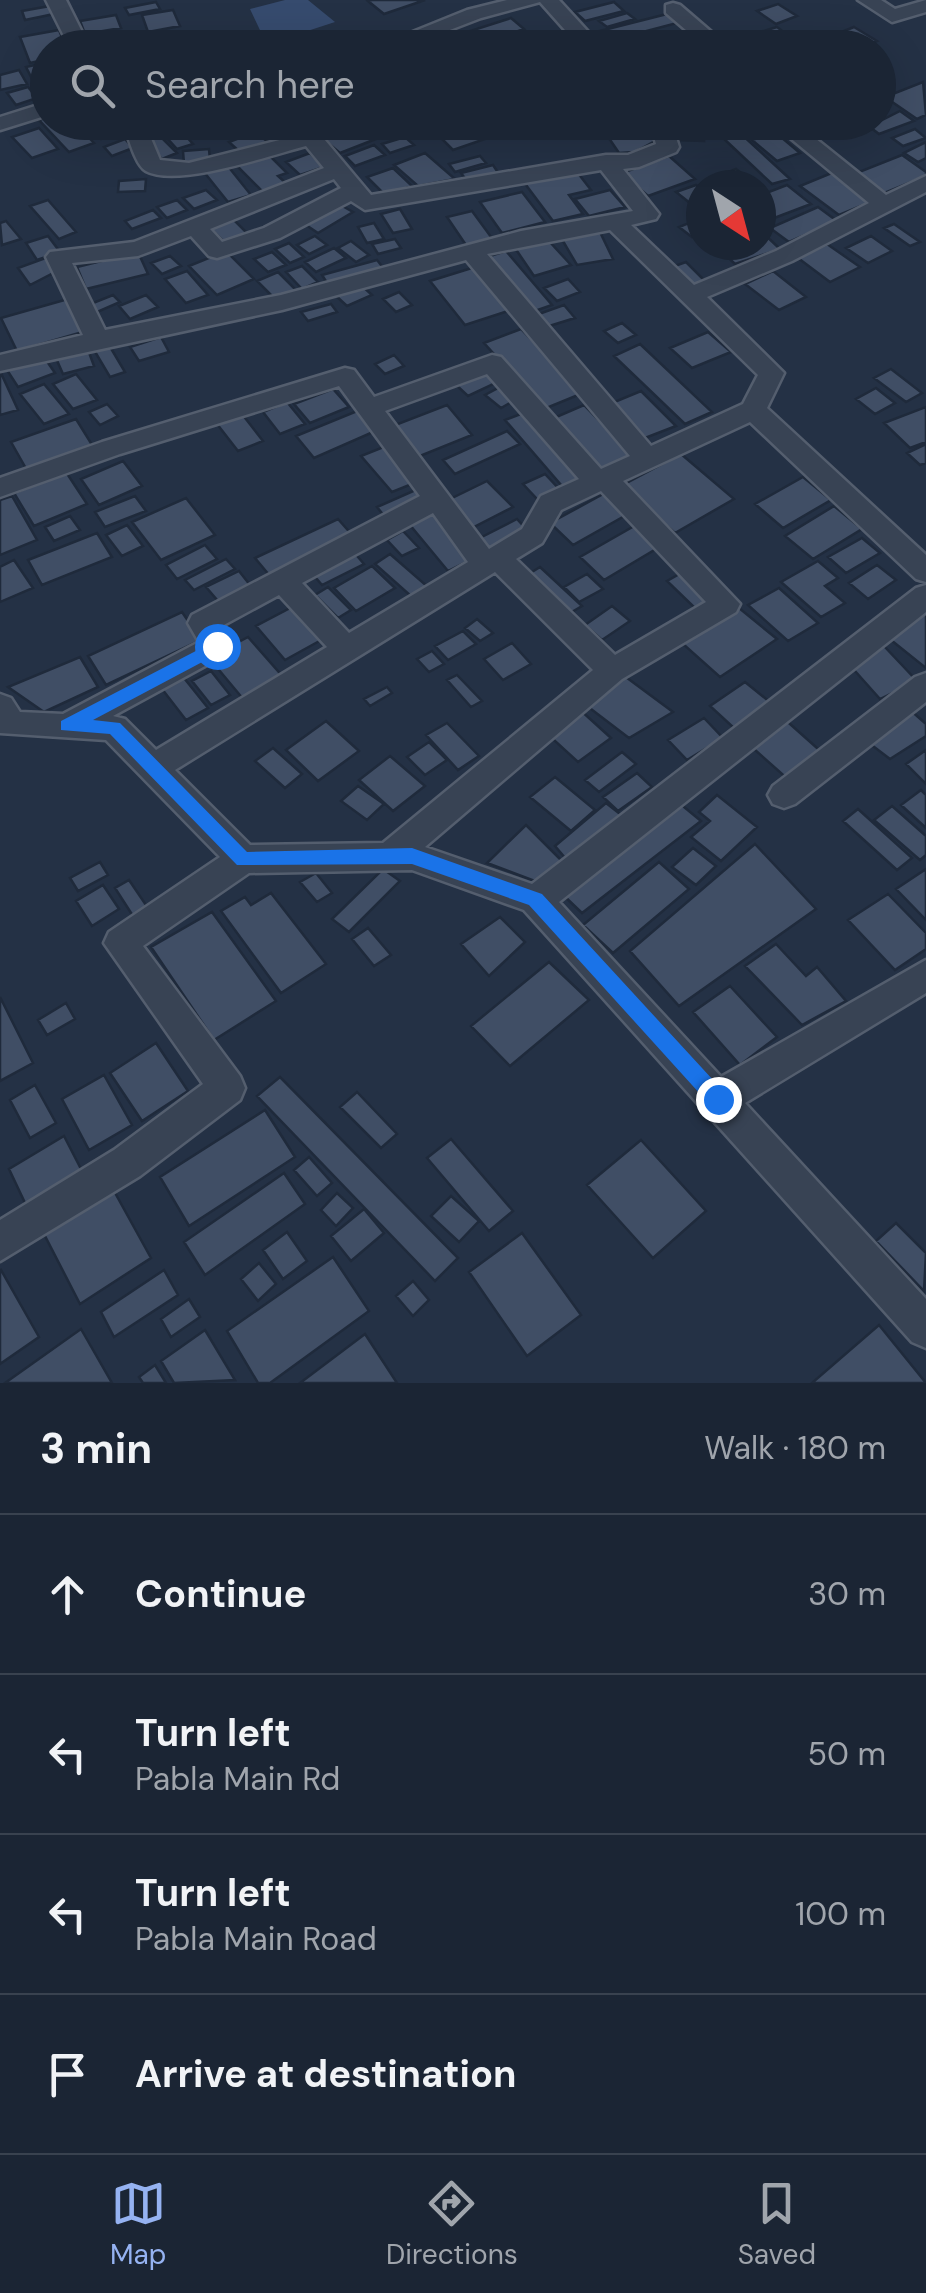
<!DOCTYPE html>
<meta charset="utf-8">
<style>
:root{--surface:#1b2534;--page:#283140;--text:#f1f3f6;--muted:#a0a5ac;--line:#39424f;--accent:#95b2f1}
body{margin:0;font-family:"DM Sans",sans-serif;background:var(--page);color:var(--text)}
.compass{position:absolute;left:686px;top:170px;width:90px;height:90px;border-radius:50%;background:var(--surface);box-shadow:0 10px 40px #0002;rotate:144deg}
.stop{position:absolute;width:30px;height:30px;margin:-22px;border:8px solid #1a73e8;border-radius:50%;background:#fff}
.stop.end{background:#1a73e8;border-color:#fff;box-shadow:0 2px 10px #0008}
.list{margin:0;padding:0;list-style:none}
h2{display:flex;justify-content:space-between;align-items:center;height:130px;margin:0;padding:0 40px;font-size:42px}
h2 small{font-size:32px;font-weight:400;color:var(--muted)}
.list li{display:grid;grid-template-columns:65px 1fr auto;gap:30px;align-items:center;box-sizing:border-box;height:160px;padding:0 40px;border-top:2px solid var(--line)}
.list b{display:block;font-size:38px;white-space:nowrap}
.list p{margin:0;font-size:32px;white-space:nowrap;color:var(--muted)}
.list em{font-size:32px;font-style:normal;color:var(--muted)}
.icon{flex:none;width:55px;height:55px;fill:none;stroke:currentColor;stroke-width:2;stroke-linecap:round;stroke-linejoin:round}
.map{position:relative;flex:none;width:926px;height:1383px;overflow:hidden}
.search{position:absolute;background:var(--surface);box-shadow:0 10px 40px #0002;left:30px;right:30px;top:30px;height:110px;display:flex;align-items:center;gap:25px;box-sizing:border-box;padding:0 35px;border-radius:55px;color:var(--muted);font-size:38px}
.sheet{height:770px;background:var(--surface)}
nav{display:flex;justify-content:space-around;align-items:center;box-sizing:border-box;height:140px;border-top:2px solid var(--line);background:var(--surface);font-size:28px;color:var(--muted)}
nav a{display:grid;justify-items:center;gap:5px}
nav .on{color:var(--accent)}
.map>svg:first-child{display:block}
</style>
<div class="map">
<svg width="926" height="1383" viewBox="0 0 926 1383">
<rect width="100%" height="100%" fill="#243145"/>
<path fill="#364b6e" d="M285 0H308L335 22 289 37 292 47H268L250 9Z"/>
<path fill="#404e65" stroke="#1f2a3b" stroke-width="2.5" d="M372 0H425L384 14 368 1Z
M156 2 160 9 129 15 125 8Z
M614 2 624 11 585 21 575 12Z
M778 4 797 16 776 24 757 11Z
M50 6 54 14 25 20 22 11Z
M173 10 180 26 148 32 142 15Z
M627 13 635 19 607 27 599 21Z
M671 13 681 22 597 44 588 34Z
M116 15 121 28 85 34 80 21Z
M511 18 524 29 469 48H450L442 40Z
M777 27 793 39 764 48H728L723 43Z
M854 27 877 41 861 48H845L829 37Z
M59 30 65 45 48 48V59L30 63 20 37Z
M148 33 152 42 123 48H89L88 44Z
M207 35 216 48H173L171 43Z
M48 62V99L43 100 26 67Z
M19 70 27 84 0 90V75Z
M923 82 926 115 917 119 885 97Z
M28 87 37 98 16 105 7 93Z
M900 111 914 121 879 134 866 124 878 122Z
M48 117V122H74L94 143 69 152 39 120Z
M84 122H120L105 128 112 135 101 139Z
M317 122H352L322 135 311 125Z
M361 122H390L399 130 340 153 322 138Z
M451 122H491L497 128 480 134 485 139 453 150 432 129Z
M598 122H649L655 141 635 152 619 153Z
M39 128 58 149 32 158 12 137Z
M915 129 926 138 903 146 892 138Z
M676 131 704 132V141L676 140Z
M255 132 268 142 241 153 229 142Z
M739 132 790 179 772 184 722 137Z
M775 132 800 153 777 161 752 140Z
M183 133 193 144 177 149 167 138Z
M159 135 177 153 162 159 144 140Z
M405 137 414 145 390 153 382 144Z
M125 139 133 148 112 156 104 147Z
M926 142V158L918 162 904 153Z
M374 145 385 155 355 166 345 156Z
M209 149 210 161 184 164 183 151Z
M310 153 324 167 300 175 286 162Z
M425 153 455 179 418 186 394 165Z
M269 155 287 173 278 176 287 184 264 193 237 166Z
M902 155 926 172V176L882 194 854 174Z
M480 156 486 163 455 172 449 164Z
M669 156 695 179 648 196 622 173Z
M227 165 251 195 228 202 204 172Z
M493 165 499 174 467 181 461 173Z
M393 168 412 186 386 196 367 177Z
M574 168 591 190 569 195 583 214 553 221 523 181Z
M736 169 757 185H716L709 180Z
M834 172 873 201 839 215 800 186Z
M146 179 145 191 118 192 119 181Z
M696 185 701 189V205L695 207 676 192Z
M787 185 811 204 769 220 761 214V195Z
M206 190 217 200 194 209 183 198Z
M610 190 625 207 589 216 575 199Z
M522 192 545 222 502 233 480 202Z
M48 200 76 232 59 239 30 206Z
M177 200 187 210 167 218 157 207Z
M337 203 353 212 318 233 303 223Z
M818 207 837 221 789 242 770 228Z
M400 209 412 229 393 233 381 214Z
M153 210 161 218 132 229 125 221Z
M472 211 494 241 468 248 447 217Z
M230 216 249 235 226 244 207 225Z
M701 218V233L692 237 679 227Z
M6 221 21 239 2 245 0 223Z
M374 223 384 239 367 243 358 227Z
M894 224 920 242 910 246 884 228Z
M599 230 613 259 577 265 560 236Z
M761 231 780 249 735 264 715 245H761Z
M48 236 60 252 37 260 26 243Z
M315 236 327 245 309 254 297 245Z
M871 236 892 251 868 263 846 248Z
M395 239 401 248 378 254 372 244Z
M548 240 571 265 534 276 515 248Z
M351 241 369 255 356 262 338 248Z
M289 243 304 257 290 263 275 249Z
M827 244 860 267 830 282 798 258Z
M334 248 346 258 316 272 305 262Z
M226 251 254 279 217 295 189 266Z
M506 251 552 305 532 312 487 257Z
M138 252 148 274 86 289 77 267Z
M272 252 286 265 268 272 254 259Z
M51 256 61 269 30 285 18 268Z
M170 256 181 266 162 274 151 263Z
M377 260 385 270 329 286 322 275Z
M686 262 706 282 689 288 669 268Z
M302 266 318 282 302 289 286 272Z
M475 267 511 310 465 325 430 281Z
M187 271 208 295 186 303 165 279Z
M773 271 806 297 779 310 745 284Z
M278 272 296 290 275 299 257 281Z
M568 279 580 292 557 301 544 288Z
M360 284 372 295 347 306 335 295Z
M399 292 412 305 396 312 383 299Z
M113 295 120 302 95 313 88 305Z
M146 295 158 307 130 319 119 306Z
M68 299 86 331 17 351 1 318Z
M331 304 337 312 308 321 301 312Z
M564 305 575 318 546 327 536 315Z
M622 323 636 335 618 343 604 331Z
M521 329 583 393 544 409 484 343Z
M708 332 731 352 692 368 670 348Z
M161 337 169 352 139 361 130 347Z
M640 344 712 412 685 424 614 356Z
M109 345 125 372 110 377 94 350Z
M87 347 94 366 63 374 55 356Z
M394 355 404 366 385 374 375 364Z
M44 357 55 373 18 387 7 370Z
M488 367 502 380 468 396 454 383Z
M891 369 922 393 906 402 874 378Z
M0 371 18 410 0 415Z
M76 374 97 400 73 409 53 384Z
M44 384 69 414 44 424 20 394Z
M500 387 515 400 501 408 485 395Z
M876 388 895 403 875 414 856 399Z
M333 389 349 407 310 423 294 404Z
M641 391 676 426 645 438 612 403Z
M287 402 305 424 280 434 263 412Z
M107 404 118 416 100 425 89 412Z
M235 405 263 441 238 451 210 415Z
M447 405 472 435 415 458 390 427Z
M584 405 632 455 595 471 547 421Z
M926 407V442L910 448 884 423Z
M362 409 380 429 314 458 296 436Z
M526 412 584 477 562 486 505 420Z
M76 419 94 448 28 472 11 442Z
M507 431 520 444 455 474 443 460Z
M926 444V463L920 465 907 453Z
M386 446 417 482 392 492 361 456Z
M681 454 734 499 675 533 621 486Z
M123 461 142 486 99 505 81 479Z
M66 472 87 504 34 526 14 493Z
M545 474 560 490 538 500 523 484Z
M803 477 831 500 783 528 755 504Z
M487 481 513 507 468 530 442 503Z
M420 488 428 498 385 517 377 507Z
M605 493 628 514 573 545 550 523Z
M12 496 37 540 0 555V500Z
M135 496 146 511 105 527 95 512Z
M186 498 215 535 161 560 132 522Z
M834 506 862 529 813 559 785 536Z
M431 508 474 558 448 571 405 519Z
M70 516 80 530 54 541 45 527Z
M338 519 353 536 270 576 255 558Z
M517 519 527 530 483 553 472 542Z
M127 525 143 546 122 556 106 535Z
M636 525 661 546 604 580 580 557Z
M403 531 419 548 402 556 387 540Z
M97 533 112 557 42 585 28 560Z
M862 538 880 553 846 573 828 557Z
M205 545 217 559 177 579 166 565Z
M352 550 364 564 322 585 310 571Z
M390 554 428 587 412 597 375 564Z
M226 559 235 569 194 590 185 580Z
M14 560 33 588 0 602V567Z
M818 561 838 578 825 586 845 603 821 617 781 582Z
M877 565 896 580 868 599 849 583Z
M372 566 395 588 356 611 334 588Z
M540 567 582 606 565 616 524 577Z
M239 571 250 585 218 601 206 587Z
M683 572 714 601 698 611 667 581Z
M587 574 603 589 579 602 564 587Z
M328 587 351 610 338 618 315 595Z
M779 588 818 623 788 641 748 605Z
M294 606 323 639 285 660 256 626Z
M612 606 630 621 602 640 585 625Z
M739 608 777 639 720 677 683 644Z
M926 610V668L886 636Z
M182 612 201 640 106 685 88 656Z
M477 619 493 633 480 641 465 628Z
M463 631 476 644 448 660 435 646Z
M248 637 284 678 244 700 209 658Z
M512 643 531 664 503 680 484 659Z
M883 645 917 681 880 699 847 662Z
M432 651 444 664 429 672 417 659Z
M80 657 98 687 44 712 8 687Z
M615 669 673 712 629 738 570 693Z
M211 671 230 695 211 705 192 681Z
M457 675 482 701 471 707 447 680Z
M184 678 208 708 186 720 162 689Z
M745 682 771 703 735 729 710 706Z
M387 687 392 693 370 706 364 699Z
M578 708 611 738 578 762 544 731Z
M908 708 926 724V736L890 759 865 740Z
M781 716 826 756 791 782 745 741Z
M704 718 723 738 687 760 668 740Z
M326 721 359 751 318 781 286 750Z
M447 723 479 756 458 770 426 735Z
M429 742 447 760 425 775 407 757Z
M273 748 302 774 285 788 255 761Z
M926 750V784L906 764Z
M622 752 636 764 599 792 585 780Z
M390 756 425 786 393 811 359 780Z
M637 773 652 787 618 811 603 797Z
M555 777 595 810 571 831 530 797Z
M358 786 384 804 367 820 341 801Z
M921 790 926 795V828L901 805Z
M717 795 757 827 721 861 691 837 710 821 699 812Z
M678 802 701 821 582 913 560 892Z
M606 803 629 821 572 866 555 846Z
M892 806 926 836V855L920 860 874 820Z
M858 809 912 858 897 870 843 821Z
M526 825 563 862 540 883 487 863Z
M755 844 816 909 679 1006 630 951Z
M693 848 716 866 696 885 672 867Z
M100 862 108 875 78 891 70 878Z
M659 862 689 889 613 953 583 925Z
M383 869 400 881 349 932 332 919Z
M926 869V920L896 889Z
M316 873 332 893 317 902 300 882Z
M129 880 148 908 133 916 115 888Z
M103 885 119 909 92 926 76 901Z
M271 893 326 964 281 993 221 911 245 897 251 905Z
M888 894 926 933V949L895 970 848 920Z
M212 912 276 1001 214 1040 151 947Z
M500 917 525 942 489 976 461 944Z
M368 928 391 955 374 966 352 939Z
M776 944 806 976 817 967 846 1001 802 1025 745 966Z
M549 962 589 1000 510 1066 471 1026Z
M730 986 777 1037 740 1065 693 1012Z
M0 997 33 1063 0 1081Z
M66 1003 75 1019 47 1035 38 1020Z
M156 1043 188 1091 142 1121 110 1073Z
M104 1075 132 1125 89 1150 62 1099Z
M280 1077 458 1258 435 1281 257 1096Z
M35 1085 56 1123 30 1138 10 1100Z
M357 1092 397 1134 381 1148 340 1107Z
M265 1110 295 1157 189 1226 160 1177Z
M64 1136 82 1171 26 1205 9 1169Z
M451 1139 513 1211 489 1231 427 1158Z
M641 1140 706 1211 653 1258 587 1185Z
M309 1157 332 1183 317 1196 294 1170Z
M284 1173 305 1204 205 1275 184 1242Z
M114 1191 151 1258 80 1304 44 1234Z
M337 1193 353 1208 336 1226 321 1210Z
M451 1196 479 1221 459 1242 431 1216Z
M364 1209 384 1233 351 1261 331 1236Z
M896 1223 926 1253 924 1291 876 1241Z
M287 1232 307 1261 283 1279 263 1250Z
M522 1233 581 1315 527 1356 469 1272Z
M333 1257 369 1311 270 1383H258L227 1331Z
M259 1263 276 1284 258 1301 241 1279Z
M1 1270 39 1337 0 1364V1271Z
M164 1270 178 1295 114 1337 101 1312Z
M413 1281 429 1300 413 1316 396 1296Z
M189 1299 200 1317 171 1337 161 1319Z
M879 1325 926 1383H812Z
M81 1329 112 1383H5Z
M205 1330 235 1380 174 1383 161 1361Z
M365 1334 397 1383H300Z
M155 1365 166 1383H143L139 1377Z"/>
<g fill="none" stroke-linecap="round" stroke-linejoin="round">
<g stroke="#545e6e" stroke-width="5">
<path id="minor" d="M46 0H66L90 48H70Z
M507 0H559L603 48H581L540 2 481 18 403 48H373L467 10Z
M858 0H881L895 9 926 0V12L892 22Z
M673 3 680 5 730 48H707L666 13V5Z
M48 102V115L0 130V117Z
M123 122H144L160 160 189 163 311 132 319 133 371 195 606 155H628L656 144 650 122H671L679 147 676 152 639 167 623 169 659 214 656 219 631 225 694 285 776 251 869 203 771 122H795L886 195 926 176V192L792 261 707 297 784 373 767 408 926 555V582L916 579 750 422 623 481 740 604 736 612 622 679 425 847 532 884 916 588 926 585V612L559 902 721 1077 926 960V993L745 1103 926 1299V1348L912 1342 524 910 412 870 249 873 143 946 240 1076 245 1088 240 1100 140 1176 0 1261V1220L114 1150 203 1084 104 943 109 932 220 857 106 740 0 733V694L11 698 20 712 63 714 199 642 188 623 192 615 420 496 339 386 120 454 0 497V478L102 442 345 368 354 370 374 397 492 355 501 357 601 469 630 456 466 260 282 310 0 371V355L83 335 46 257 50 252 134 242 324 168 306 146C271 155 178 188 146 171 135 165 128 135 123 122ZM601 170 633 211 521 231 281 295 105 330 72 263 138 256 191 236 209 256 217 258 280 238 351 201 365 210ZM334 179 341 188 264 228 222 242 210 229ZM610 230 758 375 743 404 651 446 487 254ZM487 374 579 479 541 496 522 529 489 549 385 411ZM601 491 706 602 615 655 516 559 542 543 561 510ZM433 513 468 562 349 633 302 583ZM495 572 593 670 383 843 250 845 175 770ZM279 595 327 647 156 750 125 719 113 716 227 654 232 646 220 627Z
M926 673V702L795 804 784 808 773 804 768 795 773 786 915 677Z"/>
</g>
<use href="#minor" fill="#384354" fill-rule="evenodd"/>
</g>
<path fill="#1a73e8" d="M217 640 225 646 223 651 93 720 120 723 247 852 412 848 542 894 725 1093V1106H711L529 905 412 864 237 865 110 734 61 730V721Z"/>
</svg>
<svg class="compass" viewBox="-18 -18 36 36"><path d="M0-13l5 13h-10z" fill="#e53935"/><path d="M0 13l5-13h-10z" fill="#a0a5ac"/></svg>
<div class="stop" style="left:217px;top:646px"></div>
<div class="stop end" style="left:718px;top:1099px"></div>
<div class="search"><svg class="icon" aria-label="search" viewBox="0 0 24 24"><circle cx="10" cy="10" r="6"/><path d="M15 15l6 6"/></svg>Search here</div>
</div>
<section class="sheet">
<h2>3 min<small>Walk · 180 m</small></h2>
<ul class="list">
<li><svg class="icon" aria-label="ahead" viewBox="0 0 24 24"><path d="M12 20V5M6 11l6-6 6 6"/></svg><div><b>Continue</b></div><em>30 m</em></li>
<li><svg class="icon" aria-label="left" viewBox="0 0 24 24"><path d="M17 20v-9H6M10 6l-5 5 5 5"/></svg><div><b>Turn left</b><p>Pabla Main Rd</p></div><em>50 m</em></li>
<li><svg class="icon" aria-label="left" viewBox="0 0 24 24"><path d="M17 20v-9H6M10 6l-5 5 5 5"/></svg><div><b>Turn left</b><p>Pabla Main Road</p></div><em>100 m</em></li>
<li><svg class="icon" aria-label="arrive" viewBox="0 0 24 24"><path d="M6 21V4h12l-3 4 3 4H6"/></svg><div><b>Arrive at destination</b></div></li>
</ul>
</section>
<nav>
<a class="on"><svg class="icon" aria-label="map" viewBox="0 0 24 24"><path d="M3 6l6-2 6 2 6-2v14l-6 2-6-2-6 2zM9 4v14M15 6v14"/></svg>Map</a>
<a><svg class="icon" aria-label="directions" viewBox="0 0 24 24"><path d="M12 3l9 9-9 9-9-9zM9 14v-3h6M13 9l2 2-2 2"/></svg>Directions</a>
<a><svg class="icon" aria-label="saved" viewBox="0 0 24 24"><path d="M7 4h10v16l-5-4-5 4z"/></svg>Saved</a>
</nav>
